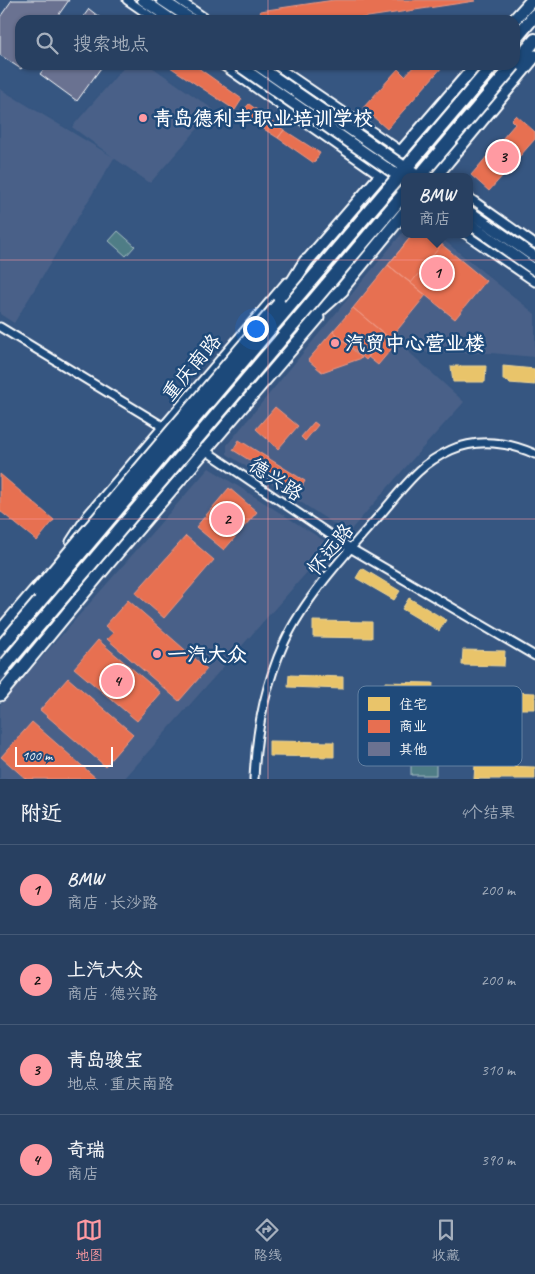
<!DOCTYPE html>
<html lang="zh">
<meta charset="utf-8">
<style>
:root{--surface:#284061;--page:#304767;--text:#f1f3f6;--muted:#a5afbd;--line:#445976;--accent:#ff9aa2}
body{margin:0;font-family:Caveat,"LXGW WenKai TC",sans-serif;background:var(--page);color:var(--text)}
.scale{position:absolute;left:15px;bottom:12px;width:98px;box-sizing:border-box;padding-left:5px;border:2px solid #fff;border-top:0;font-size:14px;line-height:18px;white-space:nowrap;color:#fff;-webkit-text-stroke:4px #1f4a7a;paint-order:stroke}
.you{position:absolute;left:255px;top:328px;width:18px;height:18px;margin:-12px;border:4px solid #fff;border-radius:50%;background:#1a73e8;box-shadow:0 0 0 8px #1a73e833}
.badge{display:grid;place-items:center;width:32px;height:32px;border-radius:50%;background:var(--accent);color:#111;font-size:16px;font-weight:700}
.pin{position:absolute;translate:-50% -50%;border:2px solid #fff;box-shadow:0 1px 5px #0006}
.popup{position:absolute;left:401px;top:173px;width:72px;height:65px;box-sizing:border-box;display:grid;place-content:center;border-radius:10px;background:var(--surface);filter:drop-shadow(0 1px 4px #0005);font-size:16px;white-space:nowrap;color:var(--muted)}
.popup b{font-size:19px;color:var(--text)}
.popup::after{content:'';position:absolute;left:50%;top:100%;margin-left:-10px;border:10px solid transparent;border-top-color:var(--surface)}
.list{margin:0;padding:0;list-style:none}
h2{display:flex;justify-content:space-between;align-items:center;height:65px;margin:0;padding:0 20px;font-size:21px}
h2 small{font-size:16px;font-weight:400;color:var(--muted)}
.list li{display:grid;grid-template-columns:32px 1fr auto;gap:15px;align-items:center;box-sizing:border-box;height:90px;padding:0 20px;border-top:1px solid var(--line)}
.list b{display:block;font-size:19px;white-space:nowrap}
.list p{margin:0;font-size:16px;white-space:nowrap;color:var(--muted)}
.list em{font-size:16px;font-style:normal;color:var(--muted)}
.icon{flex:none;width:28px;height:28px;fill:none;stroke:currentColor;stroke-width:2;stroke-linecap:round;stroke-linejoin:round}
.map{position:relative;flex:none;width:535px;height:779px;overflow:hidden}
.search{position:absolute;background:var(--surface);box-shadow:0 1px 4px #0004;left:15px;right:15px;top:15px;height:55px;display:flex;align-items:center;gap:12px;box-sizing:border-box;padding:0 18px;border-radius:15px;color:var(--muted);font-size:19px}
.sheet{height:425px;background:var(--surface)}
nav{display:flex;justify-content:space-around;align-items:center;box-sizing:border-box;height:70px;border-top:1px solid var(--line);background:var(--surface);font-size:14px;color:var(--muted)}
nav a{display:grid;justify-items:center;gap:2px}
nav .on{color:var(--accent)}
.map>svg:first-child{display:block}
</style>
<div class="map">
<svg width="535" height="779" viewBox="0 0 535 779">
<rect width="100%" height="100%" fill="#365681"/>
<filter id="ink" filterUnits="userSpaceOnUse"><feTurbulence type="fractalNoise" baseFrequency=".02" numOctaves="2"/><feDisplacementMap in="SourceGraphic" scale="10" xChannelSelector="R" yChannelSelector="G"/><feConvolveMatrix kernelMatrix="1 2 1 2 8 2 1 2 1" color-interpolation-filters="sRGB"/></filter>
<g filter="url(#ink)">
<path fill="#4a6188" d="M126 65H149L214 110 150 183 114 158 14 323 0 314V89L113 157 72 127Z
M404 231V234H436L535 314V357L492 353H442L430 354 402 341 400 344 464 402 418 453 348 533 227 454V445Z
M209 468 331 545 124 779H0V705Z"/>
<path fill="#4f7d86" stroke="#a7bec2" d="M118 231 135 246 126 256 109 241Z
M436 755V775H411V756Z"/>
<path fill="#e9c46a" stroke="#f0d697" d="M451 366H486L485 382H453Z
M503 366 535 369V385L509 383V381L503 380Z
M362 568 400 591 394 600 356 578Z
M409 598 446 620 439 631 402 609Z
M313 621 372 622V638L313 637Z
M463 650 505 651 504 666 462 665Z
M289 675 343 677V689L288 687Z
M385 682 433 683 432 700 384 699Z
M509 692 535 693V709H509Z
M269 741 334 742V757L269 756Z
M475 765 535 767V779H474Z"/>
<path fill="#e76f51" stroke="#ee9a85" d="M334 0H475V1L348 20H262L260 11Z
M167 65H194L242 99 235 110Z
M415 65H444L387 129 363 108 398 69 405 76Z
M249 104 284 130 278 138 240 114Z
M516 115 535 132V139L489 191 471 175 515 124 511 120Z
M284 130 320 153 314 163 278 138Z
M413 234H429L486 281 455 319 388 265Z
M413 234H429L442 244 411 283 388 265Z
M388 265 426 295 390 339 353 308Z
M353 308 386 335 366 360 333 331Z
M333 331 362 358 322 372 308 360Z
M384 337 394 346 378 365 368 357Z
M275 407 298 426 278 449 256 429Z
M314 422 318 425 305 441 301 437Z
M239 440 305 481 299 491 233 450Z
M0 474 54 520 37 541 0 511Z
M229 488 257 512 224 550 196 527Z
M186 536 214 560 164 618 135 593Z
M128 600 207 669 179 701 107 639 113 633 105 626Z
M98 640 161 693 137 721 74 668Z
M68 678 133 734 105 766 40 710Z
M32 722 97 779H26L1 757Z"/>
<path fill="#6b7291" stroke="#fff" d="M12 0H69L55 20H20V65H24L21 69 0 55V17Z
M89 9 103 20H81Z
M47 65H103L77 101 40 74Z"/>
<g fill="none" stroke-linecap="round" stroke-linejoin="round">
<g stroke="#fff" stroke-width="11">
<path id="street" d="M127 0 156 20
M179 0 208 20
M222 65 404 192
M275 65 428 169
M470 198 535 244
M465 234 535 282
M0 327 166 428
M178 434 190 440 350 548 535 656
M254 779C256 733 265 685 284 643 304 599 347 552 379 516 392 501 405 484 419 471 428 462 440 455 451 450 478 438 509 442 535 454"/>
</g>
<g stroke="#fff" stroke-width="14">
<path id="secondary" d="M143 0 172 20
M162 0 192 20
M470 212 535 257
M470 224 535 270"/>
</g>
<g stroke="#fff" stroke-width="15">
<path id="primary" d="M514 20 532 0
M435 177 535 56
M301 268 476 65
M336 296 404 213
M72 542 89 516 287 284
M0 631 41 583
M0 695 107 565 318 318"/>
</g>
<g stroke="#fff" stroke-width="16">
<path id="highway" d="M515 39 535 15
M515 64 535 40
M326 286 404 194
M279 304 306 261
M303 325 342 290"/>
</g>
<use href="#street" stroke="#1f4a7a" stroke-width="7"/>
<use href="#secondary" stroke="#1f4a7a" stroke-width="10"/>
<use href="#primary" stroke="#1f4a7a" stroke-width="11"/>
<use href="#highway" stroke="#1f4a7a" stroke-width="12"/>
<g stroke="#fff" stroke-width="14" stroke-linecap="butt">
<path id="secondary-bridge" d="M238 65 404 180
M257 65 419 177"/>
</g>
<g stroke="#fff" stroke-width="16" stroke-linecap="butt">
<path id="highway-bridge" d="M419 177 514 65
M37 591 279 304
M0 648 493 65
M0 671 326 286"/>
</g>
<use href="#secondary-bridge" stroke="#1f4a7a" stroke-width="10"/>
<use href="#highway-bridge" stroke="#1f4a7a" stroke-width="12"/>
</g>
</g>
<path fill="none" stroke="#ff9aa2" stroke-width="1" stroke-opacity="0.55" d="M268 0V20M268 65V779M0 260H535M0 519H535"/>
<g fill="#ff9aa2" stroke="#1f4a7a" stroke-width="2">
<circle cx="143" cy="118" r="5"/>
<circle cx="335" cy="343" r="5"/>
<circle cx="157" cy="654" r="5"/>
</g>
<g text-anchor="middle" stroke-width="5" stroke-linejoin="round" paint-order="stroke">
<g font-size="20" font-weight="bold" fill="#fff" stroke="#1f4a7a" text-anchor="start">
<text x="153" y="125">青岛德利丰职业培训学校</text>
<text x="345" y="350">汽贸中心营业楼</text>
<text x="167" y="661">一汽大众</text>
</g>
<g font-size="20" fill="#fff" stroke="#1f4a7a">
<text transform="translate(191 367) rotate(-50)" y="7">重庆南路</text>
<text transform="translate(276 479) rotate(34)" y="7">德兴路</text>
<text transform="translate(330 549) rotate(-51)" y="7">怀远路</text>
</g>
</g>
<rect x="358" y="686" width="164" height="80" rx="8" fill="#1f4a7a" stroke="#6280a2" stroke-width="1"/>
<rect x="368" y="697" width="22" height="14" fill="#e9c46a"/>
<rect x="368" y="720" width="22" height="13" fill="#e76f51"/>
<rect x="368" y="742" width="22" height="14" fill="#6b7291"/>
<g font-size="14" fill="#fff">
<text x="399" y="709">住宅</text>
<text x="399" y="731">商业</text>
<text x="399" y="754">其他</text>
</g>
</svg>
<div class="scale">100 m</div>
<div class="you"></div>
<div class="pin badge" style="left:437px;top:273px">1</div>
<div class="popup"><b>BMW</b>商店</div>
<div class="pin badge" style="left:227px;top:519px">2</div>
<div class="pin badge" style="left:503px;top:157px">3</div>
<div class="pin badge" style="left:117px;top:681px">4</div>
<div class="search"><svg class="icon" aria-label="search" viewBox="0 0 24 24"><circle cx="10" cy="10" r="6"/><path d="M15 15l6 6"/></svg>搜索地点</div>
</div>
<section class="sheet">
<h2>附近<small>4个结果</small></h2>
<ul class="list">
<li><span class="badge">1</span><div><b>BMW</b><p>商店 · 长沙路</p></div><em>200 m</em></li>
<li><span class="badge">2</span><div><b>上汽大众</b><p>商店 · 德兴路</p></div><em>200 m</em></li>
<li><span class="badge">3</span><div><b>青岛骏宝</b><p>地点 · 重庆南路</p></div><em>310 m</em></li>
<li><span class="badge">4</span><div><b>奇瑞</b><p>商店</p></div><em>390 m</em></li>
</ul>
</section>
<nav>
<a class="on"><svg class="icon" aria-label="map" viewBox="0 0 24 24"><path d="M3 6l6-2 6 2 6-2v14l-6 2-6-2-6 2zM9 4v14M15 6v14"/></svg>地图</a>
<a><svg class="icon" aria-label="directions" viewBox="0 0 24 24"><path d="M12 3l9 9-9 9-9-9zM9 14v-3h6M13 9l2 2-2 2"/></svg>路线</a>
<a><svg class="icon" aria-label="saved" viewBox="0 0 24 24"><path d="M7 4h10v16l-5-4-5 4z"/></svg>收藏</a>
</nav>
